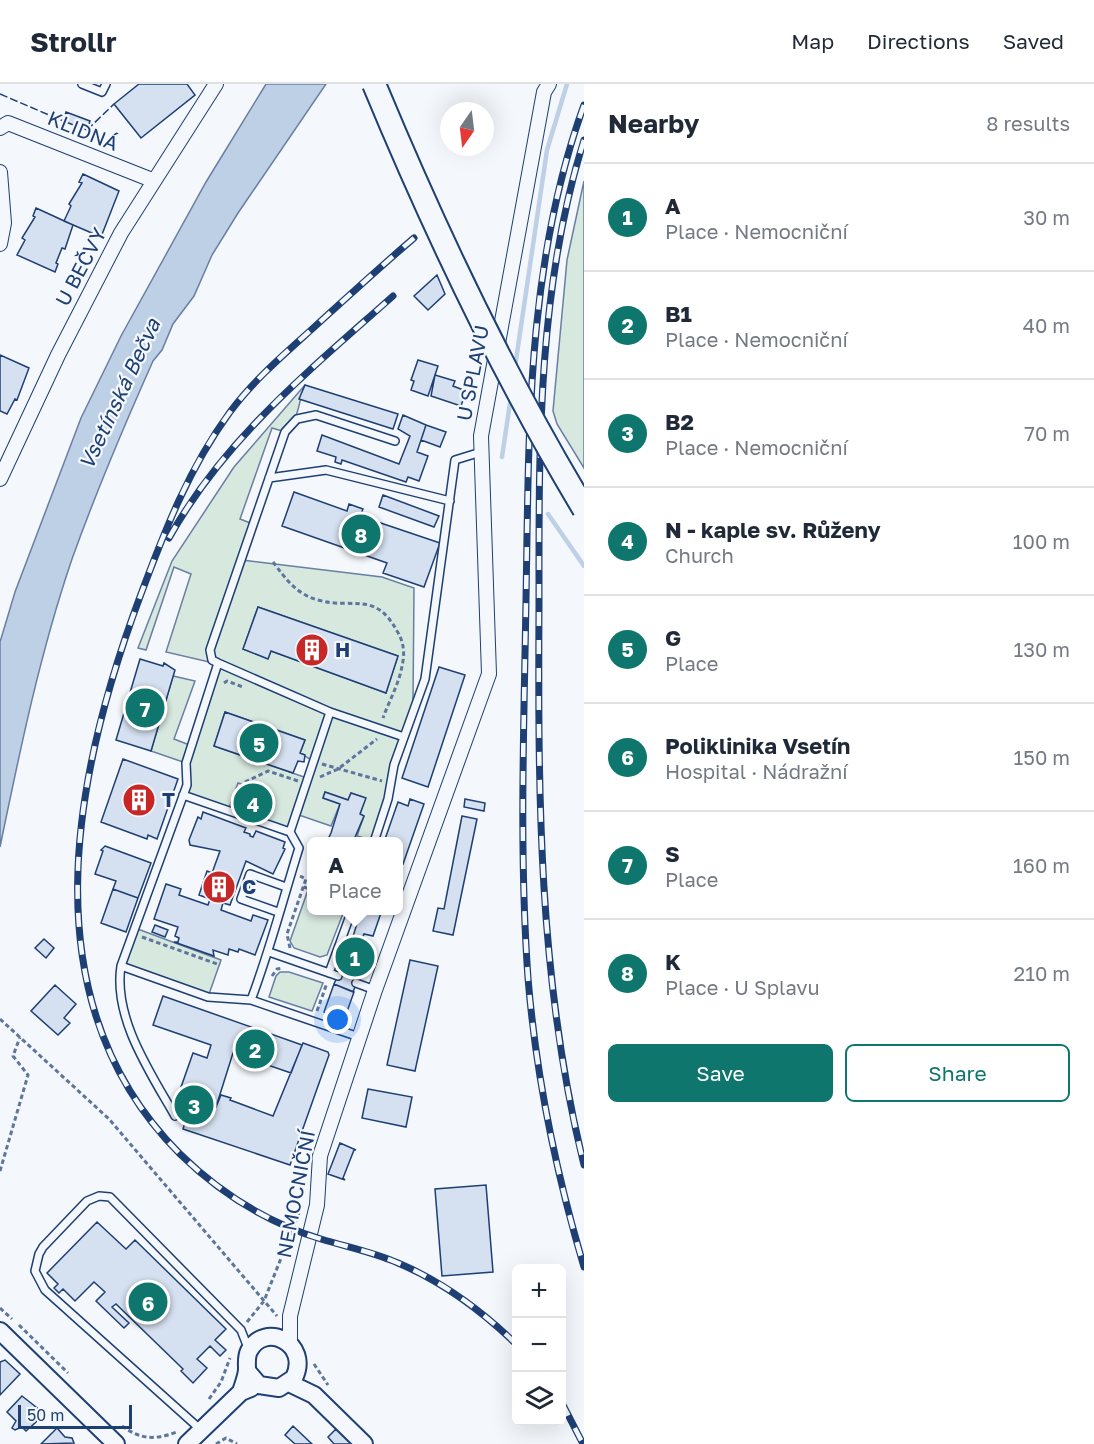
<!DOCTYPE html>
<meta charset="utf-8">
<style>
:root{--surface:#fff;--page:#f6f6f7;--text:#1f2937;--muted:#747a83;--line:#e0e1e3;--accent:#0f766e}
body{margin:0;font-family:"Golos Text",sans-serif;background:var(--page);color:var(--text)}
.controls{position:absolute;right:18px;bottom:18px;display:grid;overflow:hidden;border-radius:9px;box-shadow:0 6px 24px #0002}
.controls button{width:54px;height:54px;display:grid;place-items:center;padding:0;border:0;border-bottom:2px solid var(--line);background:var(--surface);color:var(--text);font:30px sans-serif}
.compass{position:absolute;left:440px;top:18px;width:54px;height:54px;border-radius:50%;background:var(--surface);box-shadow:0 6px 24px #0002;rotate:194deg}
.scale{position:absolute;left:18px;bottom:15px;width:114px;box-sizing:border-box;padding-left:6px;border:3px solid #1d3f73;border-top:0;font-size:16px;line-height:21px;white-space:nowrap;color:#1d3f73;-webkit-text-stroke:4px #f4f7fb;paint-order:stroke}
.you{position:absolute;left:338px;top:936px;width:21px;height:21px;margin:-15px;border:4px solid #fff;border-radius:50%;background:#1a73e8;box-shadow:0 0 0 9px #1a73e833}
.badge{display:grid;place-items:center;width:39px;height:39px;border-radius:50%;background:var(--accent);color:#fff;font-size:20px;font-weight:700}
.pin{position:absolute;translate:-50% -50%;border:3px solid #fff;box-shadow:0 2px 6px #0006}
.popup{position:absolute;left:307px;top:753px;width:96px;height:78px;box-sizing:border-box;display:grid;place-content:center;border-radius:9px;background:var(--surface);filter:drop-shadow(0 2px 4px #0005);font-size:20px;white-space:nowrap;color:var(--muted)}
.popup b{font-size:22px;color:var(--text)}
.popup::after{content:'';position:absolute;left:50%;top:100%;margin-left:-12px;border:12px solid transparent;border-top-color:var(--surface)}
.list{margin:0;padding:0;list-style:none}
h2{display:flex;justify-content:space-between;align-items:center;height:78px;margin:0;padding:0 24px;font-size:26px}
h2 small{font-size:20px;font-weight:400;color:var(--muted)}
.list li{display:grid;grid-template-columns:39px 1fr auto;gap:18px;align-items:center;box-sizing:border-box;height:108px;padding:0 24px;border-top:2px solid var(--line)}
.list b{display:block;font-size:22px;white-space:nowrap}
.list p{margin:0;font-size:20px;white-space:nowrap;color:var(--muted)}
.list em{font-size:20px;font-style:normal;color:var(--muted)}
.actions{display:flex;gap:12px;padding:18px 24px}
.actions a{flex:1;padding:14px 0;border:2px solid var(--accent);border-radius:9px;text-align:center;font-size:21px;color:var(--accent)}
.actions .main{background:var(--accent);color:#fff}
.icon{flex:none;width:33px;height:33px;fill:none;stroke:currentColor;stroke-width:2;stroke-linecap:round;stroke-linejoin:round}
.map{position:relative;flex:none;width:584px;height:1360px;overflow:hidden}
header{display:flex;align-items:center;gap:36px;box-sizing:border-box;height:84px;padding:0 30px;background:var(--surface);border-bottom:2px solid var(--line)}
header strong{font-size:28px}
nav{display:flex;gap:33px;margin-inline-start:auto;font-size:21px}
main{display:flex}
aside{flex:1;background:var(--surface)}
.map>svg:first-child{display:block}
</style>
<header>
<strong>Strollr</strong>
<nav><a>Map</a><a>Directions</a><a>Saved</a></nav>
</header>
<main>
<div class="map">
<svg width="584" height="1360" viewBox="0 0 584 1360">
<rect width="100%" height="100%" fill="#f4f7fb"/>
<path fill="#d7e8df" stroke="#687fa3" stroke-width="1.5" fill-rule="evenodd" d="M584 97V384L557 340 553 327 567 176Z
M305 301C297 321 301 331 285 348L272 344 240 435 253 440 242 476 382 493 414 504 413 619 374 757 357 752 364 732 360 730 365 714 351 709 348 716 325 708 323 714 340 720 331 742 296 730 290 748 263 739 272 711 238 699 228 727 183 711 186 679 151 667 173 592 195 597 174 655 192 662 218 580 166 568 191 490 174 483 146 566 138 564 172 477 234 383ZM258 523 398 572 386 609 271 567 268 574 243 565ZM225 628 305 656 300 669 313 677 307 694 214 662Z
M308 806 311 808 312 826 344 827 327 871 320 873 294 864 290 857Z
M135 844 221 876 208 913 121 882Z
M280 888H289L323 899 312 927 269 913 276 892Z"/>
<path fill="#bed0e5" stroke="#687fa3" stroke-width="1.5" d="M266 0H326L238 129 212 171 194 212 173 240 162 266 153 277C124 342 96 408 72 475 40 569 20 666 0 763V558L15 508 81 334 121 252 206 98Z"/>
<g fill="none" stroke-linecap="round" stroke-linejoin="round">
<path stroke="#bed0e5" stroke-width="4.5" d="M515 283 547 66 567 0
M502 373 511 312
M548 430 584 482"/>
</g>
<path fill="#d5e0f0" stroke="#1d3f73" stroke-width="1.5" d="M139 0H187L195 11 141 54 114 20Z
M66 28 90 37 87 46 63 37Z
M83 90 119 107 101 153 64 137 71 122 69 120 82 99 79 98Z
M36 124 73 141 65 165 62 164 56 179 58 180 55 188 17 171 25 156 22 154 35 133 33 132Z
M437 191 445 210 428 226 414 212Z
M0 271 29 284 17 316 15 315 7 330 0 327Z
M418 276 438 282 428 312 411 306 414 297 411 296Z
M435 291 455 297 453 302 466 307 461 322 431 312Z
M305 301 398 330 393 345 299 315Z
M403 331 426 341 417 368 428 372 419 397 408 393 406 398 342 376 341 380 335 378 336 373 317 367 322 351 399 380 410 352 398 345Z
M426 341 446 348 440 363 421 356Z
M294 408 347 427 349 420 363 425 360 432 440 459 424 503 383 489 387 479 282 442Z
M383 411 439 432 434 443 379 423Z
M258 523 398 572 386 609 271 567 268 575 243 565Z
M140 575 163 582 164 579 175 586 151 667 116 656Z
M439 583 465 591 428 703 402 694Z
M225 628 305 656 300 669 305 671 304 678 298 677 293 689 214 662Z
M123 675 178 695 157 755 148 751 147 755 101 738Z
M248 707 269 714 263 730 250 725 248 730 240 728 237 716 239 709H247Z
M325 708 348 716 351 709 366 714 360 730 364 732 353 758H320L327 757 331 749 340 720 323 714Z
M410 715 424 720 403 780 400 778 398 782V758H384L398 718 408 722Z
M465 715 485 719 484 727 464 723Z
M203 728 246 744 244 748 250 750V752L253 753 256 747 285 758 283 764 285 765 273 790 246 777 230 821 223 819 221 826 251 837 253 831 268 836 255 871 239 865 238 868 229 865 228 871 213 866 214 872 174 858H178L179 854 175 852 178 843 154 835 166 800 181 805 179 811 208 821 210 815 199 811 207 787 212 789 220 767 190 761 189 756 198 733 201 735Z
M462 732 477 735 453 851 433 847 438 824 444 825Z
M105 762 151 779 138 814 113 805 116 797 95 790 103 767 101 766Z
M113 805 138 814 126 848 101 839Z
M361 826H382L373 852 364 850 361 859 352 856Z
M155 841 168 846 165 853 152 848Z
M44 855 54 864 46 874 35 864Z
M351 856 369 863 360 890 341 884Z
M410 876 438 882 415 987 387 981Z
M341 884 360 890 353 908 334 900Z
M334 900 354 908 344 936 324 928Z
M55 901 76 920 64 934 70 939 58 951 31 927Z
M163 912 302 961 291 989 233 969 216 1023 183 1011 180 1006 193 969 207 974 211 961 153 941Z
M303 959 328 968 329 971 290 1081 183 1045 188 1029 180 1025 174 1019 179 1011 216 1023 221 1011 231 1014 230 1016 273 1032Z
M368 1005 412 1013 406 1043 362 1034Z
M340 1059 356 1066H354L343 1094 345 1096 328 1090Z
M486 1101 493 1188 442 1192 435 1105Z
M97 1138 126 1165 135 1156 226 1245 215 1256 226 1266 220 1272 210 1262 197 1275 207 1284 193 1299 181 1287 183 1285 116 1220 112 1223 129 1239 124 1244 96 1217 105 1208 94 1198 75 1217 63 1205 59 1209 54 1204 58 1200 47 1189Z
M5 1276 20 1290 0 1311V1278Z
M22 1312 41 1327 36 1338 26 1347 22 1343 15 1346 12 1344 16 1337 7 1328Z
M293 1342 312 1360H295L285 1351Z
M57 1344 65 1353 72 1354 74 1359 41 1360Z
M336 1345 352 1360H334L328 1353Z"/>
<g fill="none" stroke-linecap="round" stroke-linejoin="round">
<g stroke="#1d3f73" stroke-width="10">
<path id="service" d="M82 0 102 8 106 0
M395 357 316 331 297 335 285 348 210 566 212 576 218 579 330 628 404 653
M269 394 326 386 450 417
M183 711 290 748
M374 758 388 715 394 681 425 595 455 376 481 368
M278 828 241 815 250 790 286 803
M269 868 338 892
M121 882 208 913 251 916 359 953
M329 889 352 826
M356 899 375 906
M251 916C270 866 283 815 299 764L290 748 330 628
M175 1032C150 988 113 934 121 882L187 701 186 679 218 579
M200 1345 45 1206 35 1187 39 1170 43 1163 87 1117 99 1112 110 1113 241 1246 248 1264"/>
</g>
<g stroke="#1d3f73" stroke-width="16">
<path id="minor" d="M0 44 8 39 152 96
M0 88 4 139 0 160
M0 395 58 271 121 149 216 0
M290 1260V1232L317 1121 320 1072 375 906 489 590 481 352 544 8 549 0"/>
</g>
<g stroke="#1d3f73" stroke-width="20">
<path id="tertiary" d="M0 1247 116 1360
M289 1299 314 1311 364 1360
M241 1308C243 1301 247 1292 247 1285 247 1279 246 1273 249 1267 264 1237 311 1259 294 1294L279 1304 259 1301 247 1287
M187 1360 241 1308 251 1304"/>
</g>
<path stroke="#5e769c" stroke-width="3" stroke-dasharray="4.5 3" stroke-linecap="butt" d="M273 478C286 495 296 510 318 516 352 526 375 506 397 547 404 558 405 570 402 582 399 600 389 617 383 634
M224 599 227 597 243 603
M322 680 382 697
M320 693 338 685 377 655
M245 698 268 687 298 697
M304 803 312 806
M142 853 220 881
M290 864 287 850 306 795 300 792
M272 892 277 885 283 884
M317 927 327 899
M0 935 109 1035 277 1232
M0 1087 28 991 13 972 20 953
M0 1224 12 1235
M247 1238 264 1217 299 1129
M19 1241 68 1289
M314 1280 328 1301
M209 1315 221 1298 230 1274
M122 1342C142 1356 154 1356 177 1348
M216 1360 226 1354 237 1360"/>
<use href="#service" stroke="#f4f7fb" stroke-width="7"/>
<use href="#minor" stroke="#f4f7fb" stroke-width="14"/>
<use href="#tertiary" stroke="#f4f7fb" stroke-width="16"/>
<g stroke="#1d3f73" stroke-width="7">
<path id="rail" d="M584 21C526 181 529 348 526 516 524 642 519 768 528 894 536 992 556 1089 584 1183
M584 56C537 206 539 364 539 519 538 708 538 896 584 1081
M414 154C379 184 345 215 311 246 282 272 253 297 230 328 189 384 165 446 141 510 73 691 27 917 180 1070 220 1109 268 1139 321 1155 347 1163 373 1168 398 1179 443 1198 481 1226 516 1260
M169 454C224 355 310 286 393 212
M562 1319 583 1360"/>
</g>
<use href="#rail" stroke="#f4f7fb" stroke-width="4.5" stroke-dasharray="14" stroke-linecap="butt"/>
<g stroke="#1d3f73" stroke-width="26" stroke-linecap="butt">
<path id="primary-bridge" d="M374 0C435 147 502 289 584 425"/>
</g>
<use href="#primary-bridge" stroke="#f4f7fb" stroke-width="22"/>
<path stroke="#1d3f73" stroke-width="1.5" stroke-dasharray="8 3" stroke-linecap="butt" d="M0 10 63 37
M87 46 114 20"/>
</g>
<defs>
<g id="building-disc" transform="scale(1.725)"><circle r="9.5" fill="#c62828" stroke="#f4f7fb"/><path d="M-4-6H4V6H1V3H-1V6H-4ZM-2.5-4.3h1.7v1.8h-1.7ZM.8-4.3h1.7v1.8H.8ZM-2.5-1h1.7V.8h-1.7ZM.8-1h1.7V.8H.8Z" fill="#fff"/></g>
</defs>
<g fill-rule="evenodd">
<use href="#building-disc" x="312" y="566"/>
<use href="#building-disc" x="139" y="716"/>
<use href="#building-disc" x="219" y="803"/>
</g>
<g text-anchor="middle" stroke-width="4.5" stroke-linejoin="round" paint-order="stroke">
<g font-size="20" fill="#1d3f73" stroke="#f4f7fb">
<text transform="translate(83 47) rotate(22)" y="7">KLIDNÁ</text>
<text transform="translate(81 183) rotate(-62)" y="7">U BEČVY</text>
<text transform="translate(473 289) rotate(-79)" y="7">U SPLAVU</text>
<text transform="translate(296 1110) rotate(-79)" y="7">NEMOCNIČNÍ</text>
</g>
<g font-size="20" font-weight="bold" fill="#1d3f73" stroke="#f4f7fb" text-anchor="start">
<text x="335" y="573">H</text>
<text x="162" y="723">T</text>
<text x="242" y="810">C</text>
</g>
<g font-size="21" font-style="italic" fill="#1d3f73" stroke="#f4f7fb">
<text transform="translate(120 310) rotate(-65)" y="7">Vsetínská Bečva</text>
</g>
</g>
</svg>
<div class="controls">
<button>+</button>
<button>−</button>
<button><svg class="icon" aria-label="layers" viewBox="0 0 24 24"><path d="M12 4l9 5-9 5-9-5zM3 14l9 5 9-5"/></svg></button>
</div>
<svg class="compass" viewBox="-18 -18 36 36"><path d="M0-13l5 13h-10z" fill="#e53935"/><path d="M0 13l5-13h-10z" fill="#747a83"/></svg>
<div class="scale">50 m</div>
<div class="you"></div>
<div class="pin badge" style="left:355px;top:873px">1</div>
<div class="popup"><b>A</b>Place</div>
<div class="pin badge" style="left:255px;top:965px">2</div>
<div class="pin badge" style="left:194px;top:1021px">3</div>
<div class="pin badge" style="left:253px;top:719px">4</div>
<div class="pin badge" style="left:259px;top:659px">5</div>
<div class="pin badge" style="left:148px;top:1218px">6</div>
<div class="pin badge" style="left:145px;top:624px">7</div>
<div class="pin badge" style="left:361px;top:450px">8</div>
</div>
<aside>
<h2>Nearby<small>8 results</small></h2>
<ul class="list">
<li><span class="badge">1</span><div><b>A</b><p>Place · Nemocniční</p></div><em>30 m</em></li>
<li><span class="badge">2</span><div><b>B1</b><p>Place · Nemocniční</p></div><em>40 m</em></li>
<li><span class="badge">3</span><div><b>B2</b><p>Place · Nemocniční</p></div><em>70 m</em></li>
<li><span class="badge">4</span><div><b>N - kaple sv. Růženy</b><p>Church</p></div><em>100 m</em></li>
<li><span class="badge">5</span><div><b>G</b><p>Place</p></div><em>130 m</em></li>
<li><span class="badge">6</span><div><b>Poliklinika Vsetín</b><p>Hospital · Nádražní</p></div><em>150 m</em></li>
<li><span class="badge">7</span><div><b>S</b><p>Place</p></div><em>160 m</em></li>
<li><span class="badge">8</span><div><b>K</b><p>Place · U Splavu</p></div><em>210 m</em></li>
</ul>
<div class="actions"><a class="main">Save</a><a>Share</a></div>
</aside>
</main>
